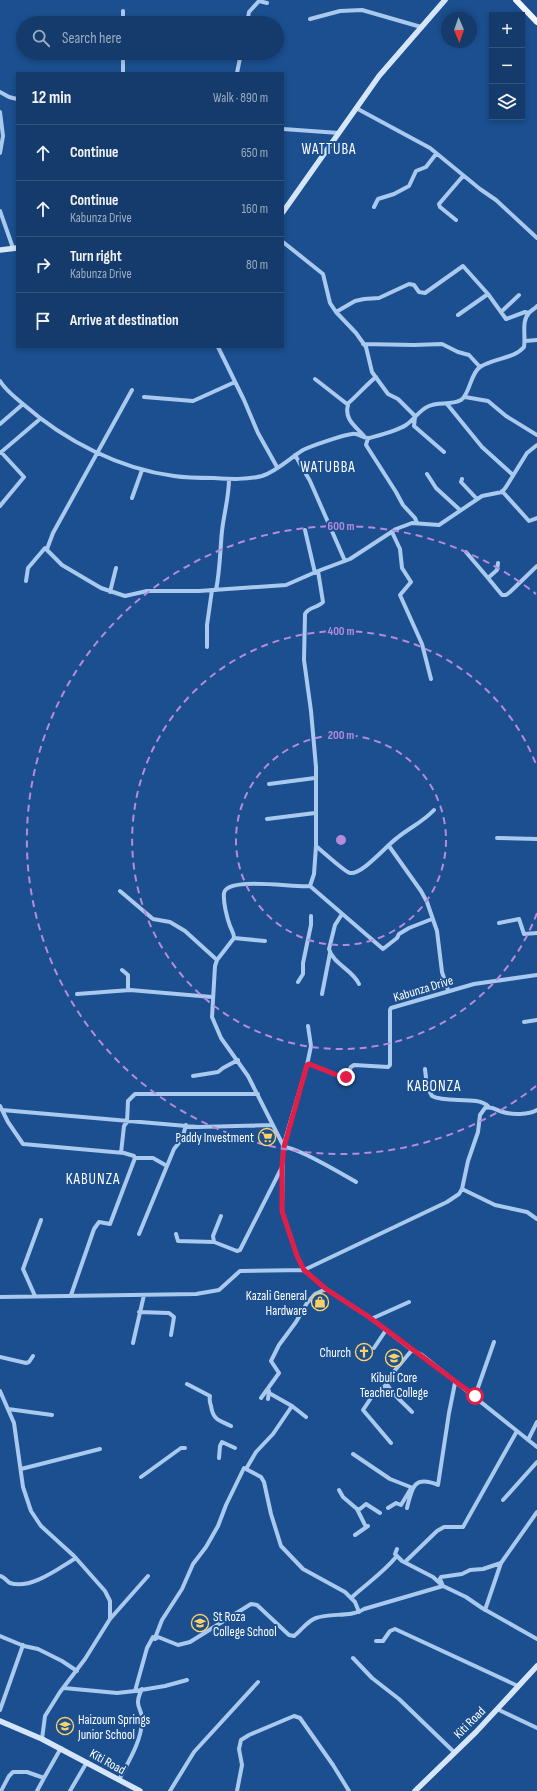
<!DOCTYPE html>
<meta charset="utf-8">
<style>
:root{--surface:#143b6b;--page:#1d4271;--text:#f1f3f6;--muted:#9dadc1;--line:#33557e}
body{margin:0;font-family:"Sofia Sans Condensed",sans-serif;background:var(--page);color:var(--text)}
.controls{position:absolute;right:12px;top:12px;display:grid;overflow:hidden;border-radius:0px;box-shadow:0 2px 6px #0003}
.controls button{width:36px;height:36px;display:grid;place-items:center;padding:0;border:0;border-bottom:1px solid var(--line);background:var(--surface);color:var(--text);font:20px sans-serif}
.compass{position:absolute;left:441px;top:12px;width:36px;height:36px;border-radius:50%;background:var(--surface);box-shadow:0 2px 6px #0003;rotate:178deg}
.stop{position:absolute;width:12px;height:12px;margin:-9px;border:3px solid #e11d48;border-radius:50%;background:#fff}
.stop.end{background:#e11d48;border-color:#fff;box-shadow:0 1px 4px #0008}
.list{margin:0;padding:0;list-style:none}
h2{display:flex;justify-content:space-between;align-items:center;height:52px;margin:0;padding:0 16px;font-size:17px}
h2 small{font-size:13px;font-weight:400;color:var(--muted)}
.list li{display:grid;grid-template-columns:26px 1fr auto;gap:12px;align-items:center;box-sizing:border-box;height:56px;padding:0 16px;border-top:1px solid var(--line)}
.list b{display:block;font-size:15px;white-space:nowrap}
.list p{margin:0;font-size:13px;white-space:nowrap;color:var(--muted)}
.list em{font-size:13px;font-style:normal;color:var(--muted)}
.icon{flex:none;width:22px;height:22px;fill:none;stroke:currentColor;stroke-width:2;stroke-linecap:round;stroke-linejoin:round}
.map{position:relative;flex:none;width:537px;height:1791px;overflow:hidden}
.search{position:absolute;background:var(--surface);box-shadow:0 2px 6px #0003;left:16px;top:16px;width:268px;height:44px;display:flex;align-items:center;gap:10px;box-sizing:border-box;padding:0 14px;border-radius:22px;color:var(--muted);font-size:15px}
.panel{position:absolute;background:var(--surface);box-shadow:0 2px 6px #0003;left:16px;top:72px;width:268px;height:276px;border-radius:0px}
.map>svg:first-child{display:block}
</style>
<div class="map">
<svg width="537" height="1791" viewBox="0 0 537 1791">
<rect width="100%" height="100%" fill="#1b4f8f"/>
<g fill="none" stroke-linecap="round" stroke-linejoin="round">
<path stroke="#a9c9ee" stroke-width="4" d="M310 19 340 11 362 10 421 27
M123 23V11
M247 23 249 12 259 1 267 3
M123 73V53
M237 73 241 53
M0 92 9 97 17 99
M356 108 430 148 480 189 496 200 537 238
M0 112 3 136 0 153
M283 129 339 133
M374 207 378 199 394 194 409 186 416 171 426 167 436 154
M0 211 13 248
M456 220 440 207 439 204 463 176
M283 242 323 274 330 303 336 312 356 333 366 347 372 372 388 394 398 399 415 416
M336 312 355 301 364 299 379 298 409 284 414 285 419 292 425 293 463 266 488 294
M501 312 519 295
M458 315 488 294 506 319 525 312 529 313
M525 341 537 340
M363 344 414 345 442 344 458 352 469 355 480 367
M218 347 244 400 258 433 277 467
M315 379 347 404C351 402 369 382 376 377
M0 381C6 391 15 397 23 404 65 441 120 469 174 476 187 478 201 478 214 478 230 479 247 480 262 476 277 471 290 458 303 450 311 446 343 435 352 434 358 432 363 439 369 438 380 435 397 431 406 425 415 419 419 410 429 406 439 401 450 406 461 400 470 394 470 374 480 367 493 358 514 359 524 347 526 336 521 321 529 313 531 310 535 309 537 306
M144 397 193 401 235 382
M465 397 488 401 506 416 537 435
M347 404 348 405C344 419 355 426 364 436
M447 404 482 447 513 475
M415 417 414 426 444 452
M0 424 23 404
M368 438 366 445 396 492 403 505 415 518 417 523
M0 453 40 419
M295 455 310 481 345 561
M427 474 436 488 460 510
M462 479 461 482 477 499
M502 491 529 521 537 518
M132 498 142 470
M0 506 24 477 1 452
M305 530 315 573
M392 532 400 549 402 568 411 582 400 595 422 644 431 679
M47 549 53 533 132 390
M466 552 488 578
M498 563 497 570 488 578 502 595H506L510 592 537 566
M26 581 28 568 45 548 62 565 101 588 125 596 147 591H199L286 585 318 571
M216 590C220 571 220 551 222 531 224 513 229 497 229 479
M110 592 116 568
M207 647V625L212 590
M269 784 315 778
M267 819 315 813
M497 838 537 839
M316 846C322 851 345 872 350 873 362 875 387 845 397 838 409 828 423 822 434 810
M389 846 421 891 427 902 437 931 442 972 448 990
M310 886 314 874 316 846V767L311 711 304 660 305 614C308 607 318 608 323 602L318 571 350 559 396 529 412 523 439 525 482 496 502 492 506 487 527 453 537 445
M120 891 153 919 170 922 185 931 217 960
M342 914 335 925 329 949C333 964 353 970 359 984
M432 919 409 928 399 934 397 938 383 949 310 886C295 888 227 876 224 893 223 902 227 918 230 926 232 931 234 933 234 938L217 960 215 966 212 1017 221 1038 248 1076 283 1145 282 1211 297 1256 304 1270 326 1289 369 1317 412 1350 422 1355 537 1447
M499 923 519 919 524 934 537 933
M234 938 265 941
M122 970 128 975V990
M298 982 303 974V963L311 925V916
M77 994 130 990 212 997
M322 994 330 953
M524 1022 537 1020
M307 1065 311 1046 308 1026
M425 1069 427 1087 432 1096C447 1104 478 1095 489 1107
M193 1076 218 1072 223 1068 238 1060
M0 1106 8 1122 23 1144 124 1153 134 1156 135 1158 110 1224 99 1222 94 1229 71 1295
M2 1110 198 1127 273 1125
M121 1153 124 1126 127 1122 128 1101 135 1094H258
M135 1158H153L167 1166
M356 1182C342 1174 296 1146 283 1147L307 1065 309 1064 337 1075 346 1077 351 1067 354 1065 388 1067 390 1065V1010L391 1008 474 984 537 975
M462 1189 495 1205 527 1212 537 1219
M221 1216 213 1236 214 1242 237 1251 240 1250 282 1167
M139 1234 174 1149 182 1139 186 1125
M176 1234 178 1241 214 1242
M35 1296 23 1269 41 1220
M0 1297 196 1294 219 1290 240 1271 304 1270 447 1202 459 1194 462 1189 468 1161 478 1132 480 1115 485 1108C492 1106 496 1110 503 1112 512 1115 529 1115 537 1110
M139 1312 169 1313 174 1317 171 1335
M371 1319 409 1302
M133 1343 144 1295
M374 1348 386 1330
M412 1350 386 1381C387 1390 406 1405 412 1412
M0 1357 26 1363 29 1362 33 1356
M187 1384 210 1396C209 1401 210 1402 211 1406 213 1420 219 1420 231 1426
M386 1385 373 1395 363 1410 391 1443
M0 1391 14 1423 23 1487 31 1511 41 1526 74 1556 105 1591 110 1601V1619
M269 1393 292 1406 306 1417
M475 1396 494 1342
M261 1398 279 1373 271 1361 279 1345 296 1322 307 1303 315 1294 326 1289
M268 1399 269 1391
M8 1409 52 1415
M528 1440 537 1422
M353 1454 390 1479 413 1488
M219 1458 220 1446 222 1442 235 1448
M21 1469 100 1449
M246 1469 256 1452 273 1434 292 1406
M141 1477 181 1448H185
M339 1490 343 1497 357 1509 366 1527
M503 1500 537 1462
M388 1508 396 1503 401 1505 410 1490 413 1488
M407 1508C412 1487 414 1475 438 1485L449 1413 455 1383
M357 1509H360L366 1504 380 1513
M355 1535 368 1526
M397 1549 395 1554 402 1561 433 1577 443 1586 466 1597 482 1608 537 1639
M405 1562 437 1531 444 1527H463L517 1431
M0 1576C4 1577 7 1581 10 1583 31 1590 59 1568 76 1558
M351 1598C366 1584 383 1573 396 1557
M485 1610 501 1563
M0 1636 24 1646 38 1649 62 1661 77 1671
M155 1638 162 1620 182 1589 193 1564 206 1547 218 1526 226 1505 244 1468 261 1477 264 1482 271 1514 281 1546 303 1569 345 1592 355 1602 359 1612
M376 1641H383L390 1631 395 1629 518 1686
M353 1658 372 1678 399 1699 454 1752
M64 1688 117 1693 135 1691 147 1648 153 1637 155 1639 158 1637 178 1645 190 1642 251 1604 257 1605 289 1635 294 1636C301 1631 307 1621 316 1618 330 1613 353 1617 364 1609L443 1586 440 1579 441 1577 462 1574 470 1570 483 1569 501 1563 537 1512
M135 1691 165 1686 187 1680
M497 1709 537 1728
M0 1710 23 1645
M42 1739 45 1716 60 1692 85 1659 110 1619 148 1576
M119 1780C128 1762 141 1742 142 1722 144 1708 132 1709 142 1689
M1 1791 9 1776 13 1772H27L44 1778 61 1748
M37 1791 44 1778
M70 1791 87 1762
M170 1791 194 1752 258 1682
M237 1791 242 1765 239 1749 241 1740 249 1735 294 1716 300 1718 333 1765 349 1791"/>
<path stroke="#d6e6fa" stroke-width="5.5" d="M283 212 379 76 445 0
M0 250 17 248
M0 1721 42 1739 140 1791
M415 1791 476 1732 537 1666"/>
<path stroke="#f0f6ff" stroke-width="6" d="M516 0 537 22"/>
</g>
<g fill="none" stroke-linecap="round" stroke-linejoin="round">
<path stroke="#e11d48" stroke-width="5" d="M346 1077 337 1075 309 1064 307 1065 284 1147 282 1166V1211L297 1256 304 1270 326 1289 369 1317 475 1396"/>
</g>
<g fill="none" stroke="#b68bdc" stroke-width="2" stroke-dasharray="7 5">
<circle cx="341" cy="840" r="105"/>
<path d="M537 913A209 209 0 1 1 537 767"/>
<path d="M536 1086A314 314 0 1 1 536 594"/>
</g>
<defs>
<g id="supermarket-ring" transform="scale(0.9)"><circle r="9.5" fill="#1b4f8f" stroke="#ffd166" stroke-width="1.5"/><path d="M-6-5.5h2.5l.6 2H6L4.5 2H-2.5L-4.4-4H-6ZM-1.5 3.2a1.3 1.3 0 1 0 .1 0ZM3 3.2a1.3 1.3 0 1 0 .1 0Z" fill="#ffd166"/></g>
<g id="shop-ring" transform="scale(0.9)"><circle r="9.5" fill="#1b4f8f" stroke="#ffd166" stroke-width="1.5"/><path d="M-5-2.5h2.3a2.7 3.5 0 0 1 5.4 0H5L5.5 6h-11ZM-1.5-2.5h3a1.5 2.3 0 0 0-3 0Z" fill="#ffd166"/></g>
<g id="church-ring" transform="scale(0.9)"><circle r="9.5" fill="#1b4f8f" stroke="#ffd166" stroke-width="1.5"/><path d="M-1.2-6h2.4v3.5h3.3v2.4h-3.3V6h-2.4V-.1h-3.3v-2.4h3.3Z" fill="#ffd166"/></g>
<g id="school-ring" transform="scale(0.9)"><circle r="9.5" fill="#1b4f8f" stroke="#ffd166" stroke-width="1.5"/><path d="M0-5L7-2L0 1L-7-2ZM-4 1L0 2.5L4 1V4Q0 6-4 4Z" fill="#ffd166"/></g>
</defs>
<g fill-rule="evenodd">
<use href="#supermarket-ring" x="267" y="1137"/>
<use href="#shop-ring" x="320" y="1302"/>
<use href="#church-ring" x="364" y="1352"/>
<use href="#school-ring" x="394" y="1358"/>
<use href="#school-ring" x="200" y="1623"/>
<use href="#school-ring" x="65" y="1726"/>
</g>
<g text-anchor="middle" stroke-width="4" stroke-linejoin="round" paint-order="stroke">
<g font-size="13" fill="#fff" stroke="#1b4f8f">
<text transform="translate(423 988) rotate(-17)" y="5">Kabunza Drive</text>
<text transform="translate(469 1722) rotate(-45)" y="5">Kiti Road</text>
<text transform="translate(108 1761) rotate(29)" y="5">Kiti Road</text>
</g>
<g font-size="13" fill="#fff" stroke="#1b4f8f" text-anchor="end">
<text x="254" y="1142">Paddy Investment</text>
<text x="307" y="1300">Kazali General<tspan x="307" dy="15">Hardware</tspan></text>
<text x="351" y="1357">Church</text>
<text x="394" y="1382" text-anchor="middle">Kibuli Core<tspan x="394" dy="15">Teacher College</tspan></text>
<text x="213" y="1621" text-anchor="start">St Roza<tspan x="213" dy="15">College School</tspan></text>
<text x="78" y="1724" text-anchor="start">Haizoum Springs<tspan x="78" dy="15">Junior School</tspan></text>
</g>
<g font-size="15" letter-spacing="1" fill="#fff" stroke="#1b4f8f">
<text x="329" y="154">WATTUBA</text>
<text x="328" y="472">WATUBBA</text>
<text x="434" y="1091">KABONZA</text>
<text x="93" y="1184">KABUNZA</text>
</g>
</g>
<circle cx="341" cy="840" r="6" fill="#b68bdc" stroke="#1b4f8f" stroke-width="2"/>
<g font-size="12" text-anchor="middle" font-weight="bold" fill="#b68bdc" stroke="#1b4f8f" stroke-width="4" stroke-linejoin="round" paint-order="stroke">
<text x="341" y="530">600 m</text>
<text x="341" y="635">400 m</text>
<text x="341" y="739">200 m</text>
</g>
</svg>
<div class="controls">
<button>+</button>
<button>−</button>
<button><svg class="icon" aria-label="layers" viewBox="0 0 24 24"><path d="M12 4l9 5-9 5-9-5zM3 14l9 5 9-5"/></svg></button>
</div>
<svg class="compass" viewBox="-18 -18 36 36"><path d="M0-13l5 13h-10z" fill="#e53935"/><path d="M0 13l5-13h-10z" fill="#9dadc1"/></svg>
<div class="stop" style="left:475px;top:1396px"></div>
<div class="stop end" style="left:346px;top:1077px"></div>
<div class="search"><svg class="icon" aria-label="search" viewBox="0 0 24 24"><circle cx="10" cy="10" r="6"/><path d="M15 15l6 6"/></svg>Search here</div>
<section class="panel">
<h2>12 min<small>Walk · 890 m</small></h2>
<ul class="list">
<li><svg class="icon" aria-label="ahead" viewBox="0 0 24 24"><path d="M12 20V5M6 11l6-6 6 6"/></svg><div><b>Continue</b></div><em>650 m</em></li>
<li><svg class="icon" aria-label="ahead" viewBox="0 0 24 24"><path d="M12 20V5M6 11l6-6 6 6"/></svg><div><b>Continue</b><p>Kabunza Drive</p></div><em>160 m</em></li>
<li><svg class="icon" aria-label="right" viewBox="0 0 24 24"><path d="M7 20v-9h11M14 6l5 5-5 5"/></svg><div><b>Turn right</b><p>Kabunza Drive</p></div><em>80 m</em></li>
<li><svg class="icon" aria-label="arrive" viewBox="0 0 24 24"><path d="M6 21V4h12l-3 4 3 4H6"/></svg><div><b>Arrive at destination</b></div></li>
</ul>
</section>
</div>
